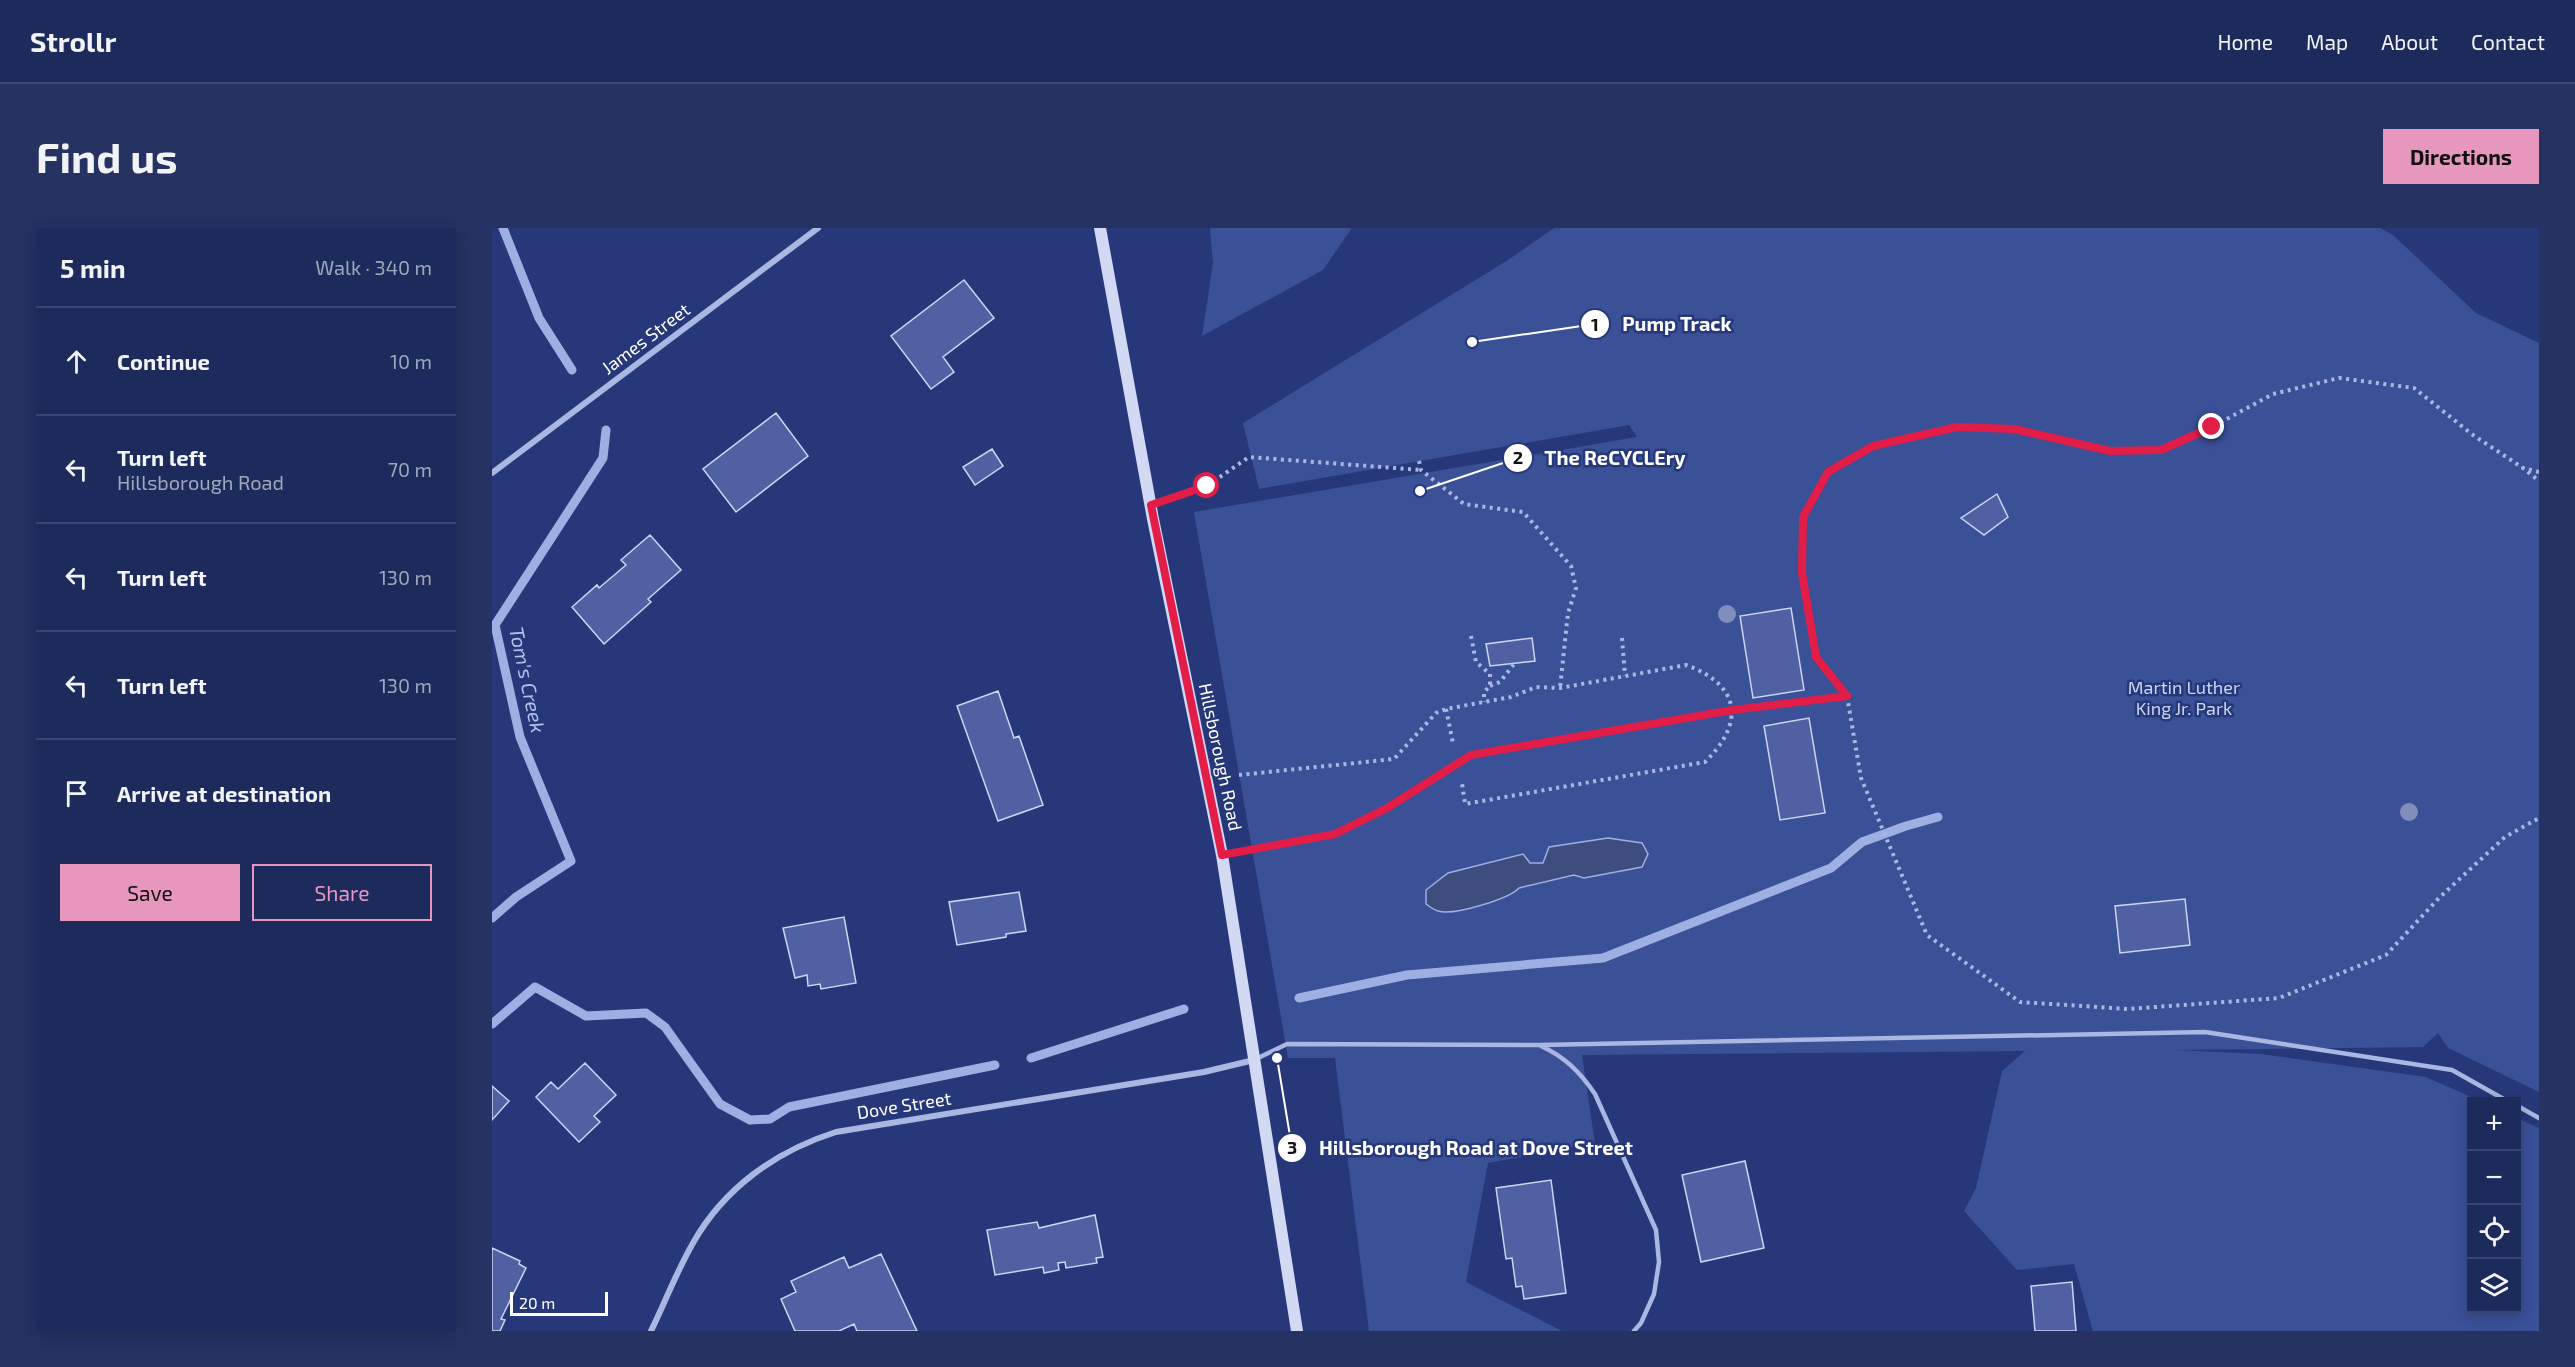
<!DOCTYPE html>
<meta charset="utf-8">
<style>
:root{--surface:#1c2a5c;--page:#253262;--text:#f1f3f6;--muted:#a0a7bb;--line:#3a4672;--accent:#e797bd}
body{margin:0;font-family:"Exo 2",sans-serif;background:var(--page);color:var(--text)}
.controls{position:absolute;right:18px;bottom:18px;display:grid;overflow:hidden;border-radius:0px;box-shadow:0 3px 15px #0003}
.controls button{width:54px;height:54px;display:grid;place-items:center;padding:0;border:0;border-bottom:2px solid var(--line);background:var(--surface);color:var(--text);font:30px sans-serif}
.scale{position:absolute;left:18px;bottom:15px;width:98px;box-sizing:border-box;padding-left:6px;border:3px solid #fff;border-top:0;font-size:16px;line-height:21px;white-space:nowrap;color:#fff;-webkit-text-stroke:4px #26387a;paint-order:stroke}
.stop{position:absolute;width:18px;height:18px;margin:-14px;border:4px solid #e11d48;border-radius:50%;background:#fff}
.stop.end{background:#e11d48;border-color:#fff;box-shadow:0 2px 6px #0008}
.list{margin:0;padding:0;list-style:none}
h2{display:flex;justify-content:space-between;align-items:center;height:78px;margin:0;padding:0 24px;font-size:26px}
h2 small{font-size:20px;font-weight:400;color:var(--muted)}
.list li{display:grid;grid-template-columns:39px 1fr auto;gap:18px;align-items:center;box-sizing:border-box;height:108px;padding:0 24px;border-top:2px solid var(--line)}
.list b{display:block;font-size:22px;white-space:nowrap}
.list p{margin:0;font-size:20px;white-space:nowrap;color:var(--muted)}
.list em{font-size:20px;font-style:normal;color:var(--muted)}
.actions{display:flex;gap:12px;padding:18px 24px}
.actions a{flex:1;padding:14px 0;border:2px solid var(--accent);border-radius:0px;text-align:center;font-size:21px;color:var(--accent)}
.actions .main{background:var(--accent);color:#111}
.icon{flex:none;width:33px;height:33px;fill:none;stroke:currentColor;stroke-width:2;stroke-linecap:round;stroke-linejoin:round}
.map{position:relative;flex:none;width:2047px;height:1103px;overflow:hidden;border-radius:0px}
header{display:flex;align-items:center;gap:36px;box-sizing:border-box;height:84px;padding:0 30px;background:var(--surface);border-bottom:2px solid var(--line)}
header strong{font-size:28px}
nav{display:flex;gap:33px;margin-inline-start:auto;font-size:21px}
.intro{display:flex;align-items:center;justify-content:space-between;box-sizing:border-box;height:144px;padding:0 36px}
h1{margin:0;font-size:42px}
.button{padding:15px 27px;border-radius:0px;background:var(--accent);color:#111;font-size:21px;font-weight:700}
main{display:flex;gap:36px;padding:0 36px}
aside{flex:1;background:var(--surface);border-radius:0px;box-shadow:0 3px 15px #0003}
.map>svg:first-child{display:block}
</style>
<header>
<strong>Strollr</strong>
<nav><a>Home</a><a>Map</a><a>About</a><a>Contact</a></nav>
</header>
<div class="intro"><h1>Find us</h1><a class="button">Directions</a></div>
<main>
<aside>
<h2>5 min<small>Walk · 340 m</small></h2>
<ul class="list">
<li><svg class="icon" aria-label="ahead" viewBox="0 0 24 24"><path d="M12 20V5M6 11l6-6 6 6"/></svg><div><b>Continue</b></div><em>10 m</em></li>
<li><svg class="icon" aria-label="left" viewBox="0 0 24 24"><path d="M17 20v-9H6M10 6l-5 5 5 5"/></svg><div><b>Turn left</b><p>Hillsborough Road</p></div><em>70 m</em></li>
<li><svg class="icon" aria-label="left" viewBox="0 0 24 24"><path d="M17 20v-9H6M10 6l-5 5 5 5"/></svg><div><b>Turn left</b></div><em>130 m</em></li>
<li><svg class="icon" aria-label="left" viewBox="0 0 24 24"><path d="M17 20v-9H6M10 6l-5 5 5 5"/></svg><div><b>Turn left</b></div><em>130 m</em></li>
<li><svg class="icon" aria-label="arrive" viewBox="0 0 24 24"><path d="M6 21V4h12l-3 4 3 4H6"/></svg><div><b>Arrive at destination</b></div></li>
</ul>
<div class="actions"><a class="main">Save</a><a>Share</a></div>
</aside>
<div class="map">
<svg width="2047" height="1103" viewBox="0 0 2047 1103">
<rect width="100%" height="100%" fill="#26387a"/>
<path fill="#3a5097" d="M718 0H860L831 42 710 108 721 35Z
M1062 0H1888L1901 7 1984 85 2047 115V864L1956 820 1946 805 1931 819 1684 822 1769 826 1934 849 1988 873 1980 874V1080H2024L2025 890 2047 900V1103H1601L1582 1036 1525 1042 1472 983 1484 960 1510 843 1533 823 1090 827 1103 916 996 935 974 1054 1070 1103H877L843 830H796L702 284 1145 209 1137 197 767 261 751 195 1016 32Z"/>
<path fill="#3f4c7e" stroke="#9eafe4" stroke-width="1.5" d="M1116 610 1150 615 1156 626 1150 639 1092 650 1082 647 1027 660C1017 671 961 688 946 683 942 682 938 679 934 676V662L956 645 1031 626 1038 635H1051L1057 619Z"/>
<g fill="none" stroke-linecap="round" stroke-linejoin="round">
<path stroke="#9eafe4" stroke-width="9" d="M11 0 47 90 80 142
M0 690 24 669 79 633 28 509 3 397 111 230 114 202
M807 770 915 747 1111 730 1339 640 1370 614 1414 598 1446 589
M0 796 43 759 94 788 154 785 173 799 228 876 258 892 278 891 297 879 503 837
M539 830 692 781"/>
</g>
<path fill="#4f61a3" stroke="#ccd5f3" stroke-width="1.5" d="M472 52 502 90 451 129 462 144 439 161 399 108Z
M284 185 316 228 244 284 211 241Z
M500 221 511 238 483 257 471 239Z
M1505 266 1516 289 1492 307 1469 290Z
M158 307 189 342 156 371 159 374 112 416 80 379 105 357 107 360 134 337 129 332Z
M1299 380 1312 462 1261 470 1248 388Z
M1040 410 1043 433 998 438 994 416Z
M506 463 522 510 527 508 551 577 506 593 465 478Z
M1317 490 1333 585 1288 592 1272 498Z
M527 664 534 703 514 706V709L465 717 457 674Z
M1693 671 1698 717 1628 725 1623 678Z
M352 689 364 755 329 761 328 756 316 758 315 747 303 750 291 700Z
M93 835 124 867 102 888 108 894 87 914 44 869 59 854 66 861Z
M0 858 17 873 0 892Z
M1253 933 1272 1020 1209 1034 1190 947Z
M1059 952 1074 1065 1032 1071 1030 1058 1024 1059 1020 1030 1014 1031 1004 960Z
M603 987 611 1029 604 1030 605 1035 574 1040 573 1034 566 1035 567 1042 552 1045 551 1039 503 1047 495 1002 545 994 547 1000Z
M0 1020 28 1033 27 1036 34 1040 9 1091 13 1092 8 1103H0Z
M389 1026 425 1103H365L362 1096 347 1103H303L289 1071 304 1064 299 1053 352 1029 357 1040Z
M1580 1054 1584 1103H1543L1539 1058Z"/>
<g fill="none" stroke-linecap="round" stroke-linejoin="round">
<path stroke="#aab7e3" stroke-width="4" stroke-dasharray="3 4.5" stroke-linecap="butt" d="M927 233 929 242 972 276 1031 284 1079 338 1084 360 1076 385 1068 460
M2047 244 2031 240 2047 253
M680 270 715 258 757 229 929 242
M979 408 984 434 998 446V458L992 464V474
M1130 410 1133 448
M998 458 1008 454 1022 436
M1355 468 1324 429 1310 345 1311 289 1336 244 1381 218 1465 199 1522 201 1618 223 1669 222 1720 199 1781 166 1847 150 1922 160 1981 207 2031 240
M954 481 961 515
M1221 486 1355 468 1369 550 1435 707 1528 774 1636 781 1787 770 1894 727 1948 669 2013 609 2047 590
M747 547 902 531 944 485 954 481 1019 469 1044 459 1068 460 1194 437C1249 457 1253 495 1213 534L973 576 970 555"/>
<path stroke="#aab7e3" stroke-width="4.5" d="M732 626 843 606 895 580 979 527 1204 489
M1049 818C1073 829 1088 844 1103 866L1164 1002 1167 1034 1162 1066 1149 1095 1142 1103
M764 831 795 816 1048 817 1713 804 1960 842 2017 874
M2024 877 2047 890"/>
<path stroke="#aab7e3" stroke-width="6" d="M0 245 326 0
M159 1103C173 1074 185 1043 201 1015 232 960 284 923 344 904L712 844 762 832"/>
<path stroke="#d2d9f4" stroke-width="12" d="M608 0 661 291 730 627 805 1103"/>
</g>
<g fill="#818ebd">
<circle cx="1235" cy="386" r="9"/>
<circle cx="1917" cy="584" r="9"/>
</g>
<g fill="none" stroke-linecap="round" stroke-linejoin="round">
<path stroke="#e11d48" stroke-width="8" d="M715 258 659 277 730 627 843 606 895 580 979 527 1241 482 1355 468 1324 429 1310 345 1311 289 1336 244 1381 218 1465 199 1522 201 1618 223 1669 222 1720 199"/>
</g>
<g text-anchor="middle" stroke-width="5" stroke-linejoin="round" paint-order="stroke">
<g font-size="18" fill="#fff" stroke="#26387a">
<text transform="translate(154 111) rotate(-37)" y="6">James Street</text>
<text transform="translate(728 529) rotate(78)" y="6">Hillsborough Road</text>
<text transform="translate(412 878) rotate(-9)" y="6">Dove Street</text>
</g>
<g font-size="18" fill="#ccd5f3" stroke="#26387a">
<text x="1692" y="466">Martin Luther<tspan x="1692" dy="21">King Jr. Park</tspan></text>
</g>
<g font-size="20" font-style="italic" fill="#b5c1eb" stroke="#26387a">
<text transform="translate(35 452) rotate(78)" y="7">Tom's Creek</text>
</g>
</g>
<path fill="none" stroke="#fff" stroke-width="2" d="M980 114L1103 96M928 263L1026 230M785 830L800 920"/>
<g fill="#fff" stroke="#26387a" stroke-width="2">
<circle cx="980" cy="114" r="6"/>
<circle cx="928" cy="263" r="6"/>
<circle cx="785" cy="830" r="6"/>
<circle cx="1103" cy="96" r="15"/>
<circle cx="1026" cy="230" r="15"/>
<circle cx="800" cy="920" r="15"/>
</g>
<g font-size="18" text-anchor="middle" font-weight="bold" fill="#111">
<text x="1103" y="103">1</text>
<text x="1026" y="236">2</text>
<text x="800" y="926">3</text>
</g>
<g font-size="20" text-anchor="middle" font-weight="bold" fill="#fff" stroke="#26387a" stroke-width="5" stroke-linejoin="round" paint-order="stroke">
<text x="1185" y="103">Pump Track</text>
<text x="1123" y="237">The ReCYCLEry</text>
<text x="984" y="927">Hillsborough Road at Dove Street</text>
</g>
</svg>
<div class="controls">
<button>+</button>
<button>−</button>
<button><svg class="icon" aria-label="locate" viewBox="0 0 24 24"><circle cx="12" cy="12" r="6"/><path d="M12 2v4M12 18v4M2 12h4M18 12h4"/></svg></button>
<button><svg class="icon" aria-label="layers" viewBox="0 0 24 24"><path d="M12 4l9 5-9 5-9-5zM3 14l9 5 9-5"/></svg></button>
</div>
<div class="scale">20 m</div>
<div class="stop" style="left:715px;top:258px"></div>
<div class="stop end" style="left:1720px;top:199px"></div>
</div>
</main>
